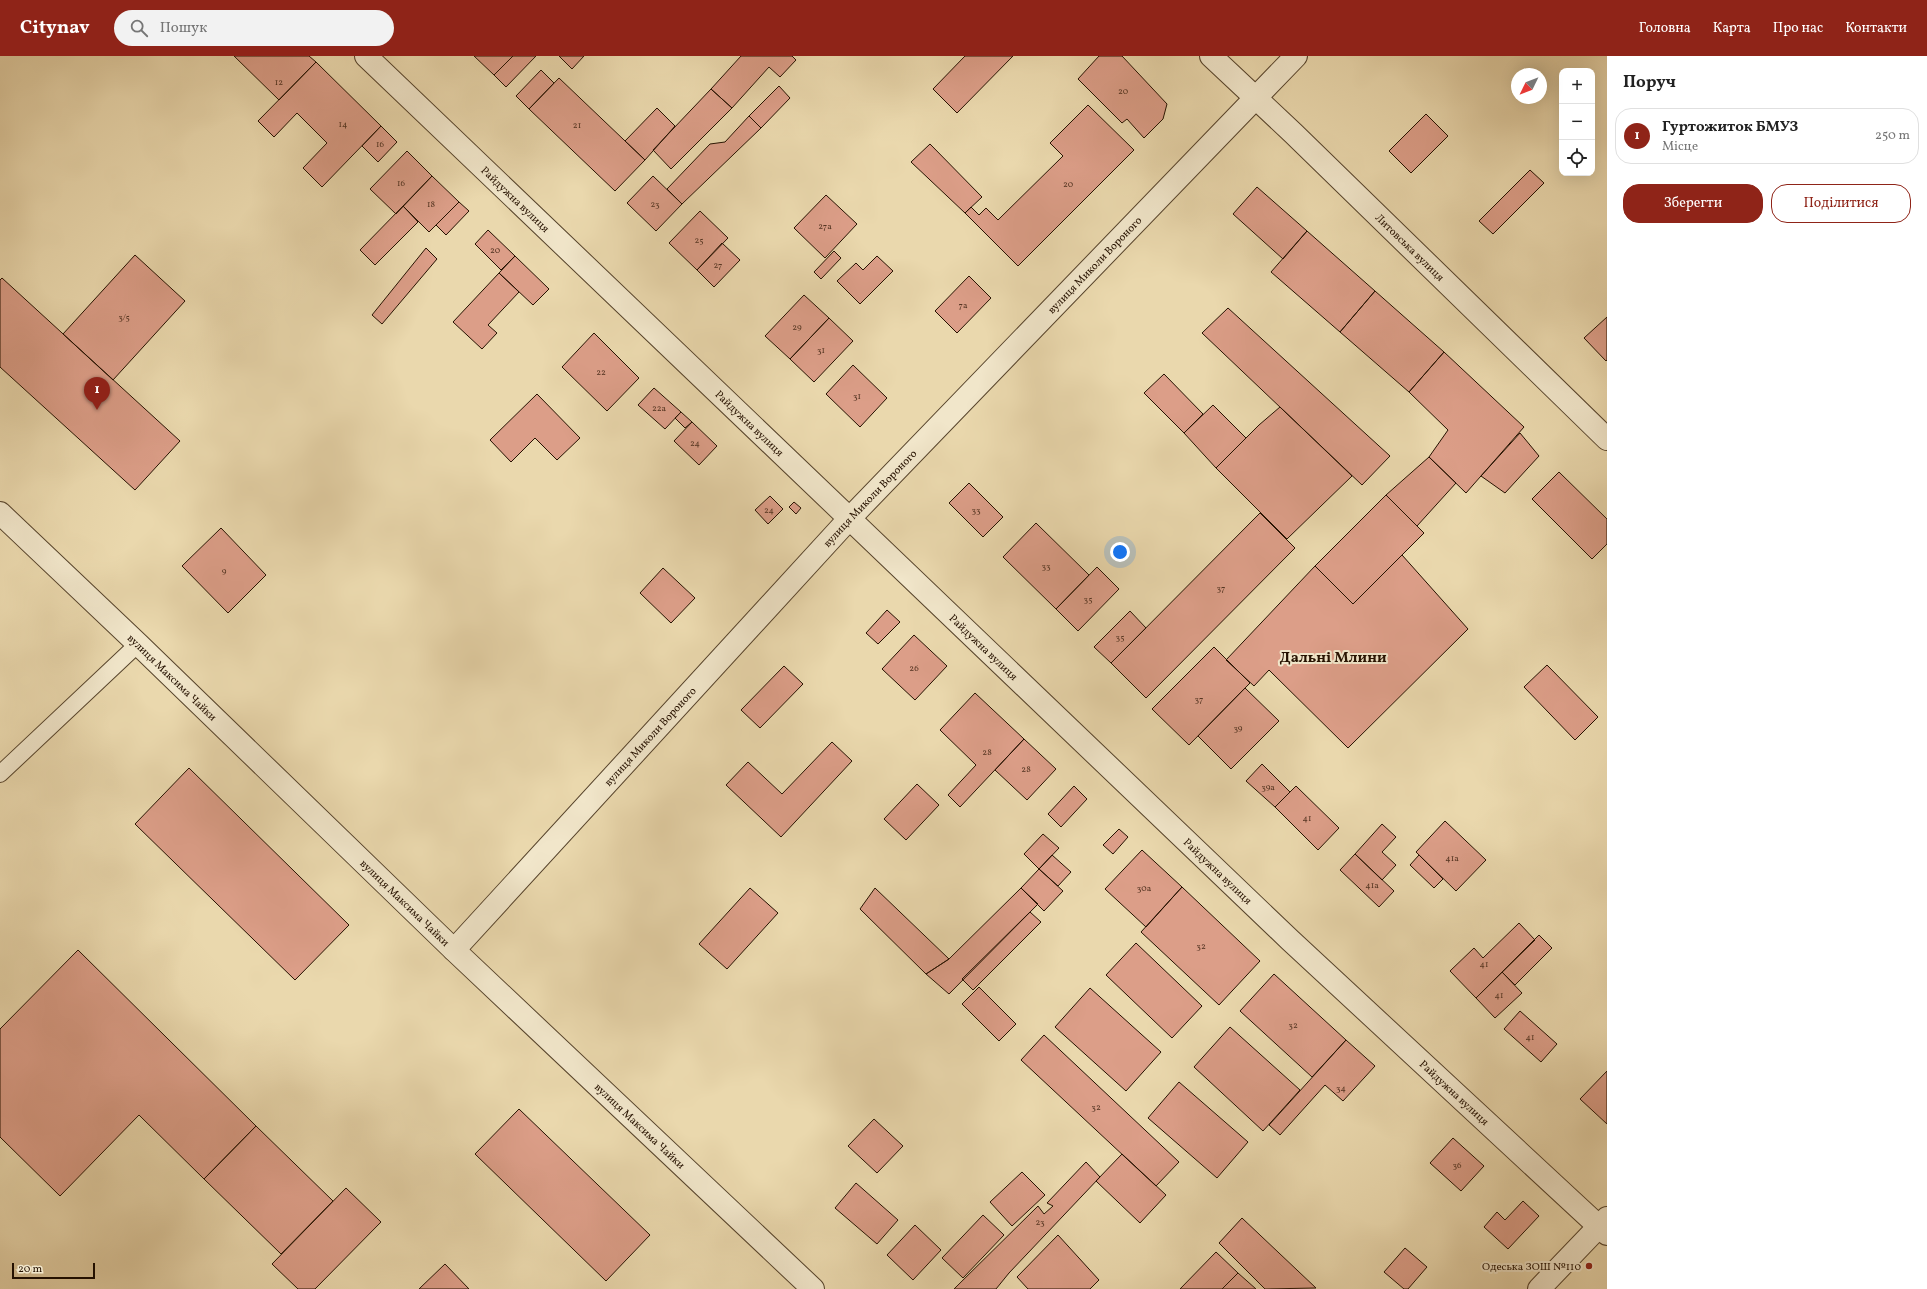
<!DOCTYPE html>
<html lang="uk">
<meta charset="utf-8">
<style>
:root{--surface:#fff;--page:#f2f2f2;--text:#222;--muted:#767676;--line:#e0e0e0;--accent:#8f2418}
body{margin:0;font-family:Vollkorn,serif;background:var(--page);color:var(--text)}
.controls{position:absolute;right:12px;top:12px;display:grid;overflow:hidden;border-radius:8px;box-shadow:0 4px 16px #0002}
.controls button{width:36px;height:36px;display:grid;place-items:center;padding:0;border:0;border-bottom:1px solid var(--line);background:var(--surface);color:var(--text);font:20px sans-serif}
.compass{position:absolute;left:1511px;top:12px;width:36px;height:36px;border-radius:50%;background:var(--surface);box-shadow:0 4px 16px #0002;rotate:227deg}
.scale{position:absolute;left:12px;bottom:10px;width:83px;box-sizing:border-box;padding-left:4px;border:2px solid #251100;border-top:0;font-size:11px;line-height:14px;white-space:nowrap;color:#251100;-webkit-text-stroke:3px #f1e6ca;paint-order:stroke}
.you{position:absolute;left:1120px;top:496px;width:14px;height:14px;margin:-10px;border:3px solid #fff;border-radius:50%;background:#1a73e8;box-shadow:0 0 0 6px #1a73e833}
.badge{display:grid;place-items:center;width:26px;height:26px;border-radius:50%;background:var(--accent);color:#fff;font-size:13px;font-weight:700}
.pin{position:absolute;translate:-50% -33px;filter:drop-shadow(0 1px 2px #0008)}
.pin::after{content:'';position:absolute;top:21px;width:14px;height:12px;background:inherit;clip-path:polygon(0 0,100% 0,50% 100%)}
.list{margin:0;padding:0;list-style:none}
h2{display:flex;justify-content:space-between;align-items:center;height:52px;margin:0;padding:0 16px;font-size:17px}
h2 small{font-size:13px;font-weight:400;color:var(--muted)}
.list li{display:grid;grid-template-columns:26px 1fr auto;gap:12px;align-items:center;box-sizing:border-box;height:56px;margin:0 8px 8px;padding:0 8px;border:1px solid var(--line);border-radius:16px}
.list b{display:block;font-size:15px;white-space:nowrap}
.list p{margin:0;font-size:13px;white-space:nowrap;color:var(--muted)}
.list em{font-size:13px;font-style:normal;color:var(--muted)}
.actions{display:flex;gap:8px;padding:12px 16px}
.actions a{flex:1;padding:9px 0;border:1px solid var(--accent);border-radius:16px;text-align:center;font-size:14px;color:var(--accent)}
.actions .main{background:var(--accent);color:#fff}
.icon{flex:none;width:22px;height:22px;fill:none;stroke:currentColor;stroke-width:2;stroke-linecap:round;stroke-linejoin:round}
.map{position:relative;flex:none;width:1607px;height:1233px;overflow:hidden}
header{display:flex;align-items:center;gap:24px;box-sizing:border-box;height:56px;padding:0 20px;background:var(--accent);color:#fff}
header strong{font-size:19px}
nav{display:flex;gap:22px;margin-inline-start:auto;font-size:14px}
.search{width:280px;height:36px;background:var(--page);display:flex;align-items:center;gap:10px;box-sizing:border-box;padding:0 14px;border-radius:22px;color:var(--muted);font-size:15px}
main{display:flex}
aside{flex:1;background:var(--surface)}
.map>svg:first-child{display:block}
</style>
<header>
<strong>Citynav</strong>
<div class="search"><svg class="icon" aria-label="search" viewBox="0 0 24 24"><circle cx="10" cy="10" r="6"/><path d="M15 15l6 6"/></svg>Пошук</div>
<nav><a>Головна</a><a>Карта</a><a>Про нас</a><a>Контакти</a></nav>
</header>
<main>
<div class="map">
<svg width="1607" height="1233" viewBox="0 0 1607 1233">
<rect width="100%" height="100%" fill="#ead8ad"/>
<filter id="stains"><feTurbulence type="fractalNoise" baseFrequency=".005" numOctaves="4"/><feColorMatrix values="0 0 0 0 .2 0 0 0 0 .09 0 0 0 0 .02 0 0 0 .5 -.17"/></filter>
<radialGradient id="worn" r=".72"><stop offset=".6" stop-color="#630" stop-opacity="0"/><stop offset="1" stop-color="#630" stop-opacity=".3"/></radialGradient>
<path fill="#dc9e88" stroke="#251100" d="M234 0H309L316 6 279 44Z
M474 0H513L494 19Z
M513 0H536L506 31 494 19Z
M559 0H584L572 13Z
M741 0H792L796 4 780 21 769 11 732 52 711 33Z
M965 0H1013L957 57 933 33Z
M1099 0H1122L1167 48 1163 63 1144 82 1127 63 1122 67 1078 23Z
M316 6 381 70 322 131 303 112 327 87 297 57 274 81 258 65Z
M541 14 554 27 529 53 516 40Z
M559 22 645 104 615 135 529 53Z
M779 30 790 42 761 72 749 60Z
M711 33 732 52 671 113 653 94Z
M1088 49 1134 94 1018 210 965 157 971 151 979 159 986 152 998 164 1063 100 1050 87Z
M657 52 675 70 645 104 625 85Z
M1426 58 1448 80 1411 117 1389 95Z
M749 60 761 72 682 148 667 133 710 88 725 86Z
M381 70 397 86 378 106 362 90Z
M930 88 982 141 965 157 911 106Z
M407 95 432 120 396 158 370 133Z
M1530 114 1544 127 1493 178 1479 165Z
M432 120 459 146 429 176 403 150Z
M653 120 682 148 656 175 627 147Z
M1257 131 1307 175 1283 203 1233 158Z
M826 139 857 168 825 202 794 172Z
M459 146 469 155 446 179 436 169Z
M403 150 418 166 375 209 360 194Z
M700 155 728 182 697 214 669 187Z
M488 174 515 200 501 214 475 188Z
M1307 175 1375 235 1340 276 1271 216Z
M722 187 740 204 714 231 697 214Z
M426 192 437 203 382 268 372 259Z
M834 195 841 202 821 223 814 216Z
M135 199 185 245 113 324 63 278Z
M515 200 549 233 533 249 499 217Z
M877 200 893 215 860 248 837 225 856 207 863 214Z
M499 217 519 236 488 269 497 277 482 293 453 266Z
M969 220 991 242 957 277 935 255Z
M2 222 180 385 135 434 0 311V224Z
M1375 235 1444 296 1409 336 1340 276Z
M804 239 829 262 790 303 765 280Z
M1228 252 1390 400 1362 429 1202 277Z
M1607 261V304L1606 305 1584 282Z
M829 262 853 285 814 326 790 303Z
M594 277 639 322 607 355 562 311Z
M1444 296 1524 371 1466 437 1429 401 1448 374 1409 336Z
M853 309 887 342 860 371 826 338Z
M1164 318 1203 358 1184 377 1144 337Z
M654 332 681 356 665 373 638 349Z
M537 338 580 382 557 404 535 382 511 406 490 384Z
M1213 349 1246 382 1216 412 1184 377Z
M1280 351 1352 420 1287 483 1216 412 1259 369Z
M681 356 692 366 685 372 675 362Z
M692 366 717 390 699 409 674 385Z
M1520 377 1539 400 1505 437 1481 420Z
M1429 401 1456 427 1417 470 1386 439Z
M1559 416 1607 463V488L1592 503 1532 443Z
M969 427 1003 461 983 481 949 447Z
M1386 439 1424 477 1353 548 1315 510Z
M770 440 783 453 768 468 755 454Z
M794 446 801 452 796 458 789 451Z
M1260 457 1295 492 1146 642 1111 607Z
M1036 467 1089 519 1056 553 1003 501Z
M221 472 266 519 228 557 182 510Z
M1402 499 1468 573 1348 692 1269 614 1254 630 1226 604 1315 510 1353 548Z
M1097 511 1119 533 1078 575 1056 553Z
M663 512 695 542 671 567 640 537Z
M887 554 900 566 878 588 866 577Z
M1130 555 1146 572 1111 607 1094 591Z
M914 579 947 610 915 644 882 613Z
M1214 591 1250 627 1189 689 1152 653Z
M1547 609 1598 661 1575 684 1524 631Z
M784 610 803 628 760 672 741 654Z
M1245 632 1279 665 1231 713 1198 680Z
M975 637 1024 683 960 751 948 739 976 709 940 674Z
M1024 683 1056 713 1027 744 995 714Z
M832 686 852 705 781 781 726 729 748 706 782 738Z
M1262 708 1290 736 1275 751 1246 725Z
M189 712 349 869 295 924 135 768Z
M917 728 939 749 906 784 884 763Z
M1074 730 1087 743 1061 771 1048 758Z
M1296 730 1339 772 1318 794 1275 751Z
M1445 765 1486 804 1456 835 1416 796Z
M1382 768 1396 781 1382 796 1396 809 1382 824 1355 798Z
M1119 773 1128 781 1113 798 1103 789Z
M1043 778 1059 792 1039 813 1024 798Z
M1142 794 1182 831 1146 871 1105 833Z
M1355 798 1394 835 1379 851 1340 814Z
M1052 799 1071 816 1058 830 1039 813Z
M1419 799 1443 823 1434 832 1410 809Z
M1039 813 1063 835 1044 855 1021 832Z
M1182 831 1260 905 1219 949 1141 876Z
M750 832 778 857 727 913 699 888Z
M875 832 949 903 926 918 860 853Z
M1021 832 1038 848 949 938 926 918 949 903Z
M1030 856 1041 866 973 934 962 923Z
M1519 867 1535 884 1476 942 1450 915 1474 892 1483 902Z
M1539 879 1552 892 1515 929 1502 916Z
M1136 887 1202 950 1172 982 1106 919Z
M78 894 256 1070 204 1123 139 1059 60 1140 0 1081V973Z
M1502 916 1522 937 1495 962 1476 942Z
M1274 918 1346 984 1312 1021 1240 955Z
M979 931 1016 968 999 985 962 948Z
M1090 932 1161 996 1126 1035 1055 971Z
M1520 955 1557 988 1541 1006 1504 973Z
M1230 971 1300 1034 1263 1075 1194 1011Z
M1044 979 1179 1106 1156 1130 1021 1004Z
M1346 984 1375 1010 1343 1045 1325 1029 1280 1079 1269 1069Z
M1607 1015V1068L1580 1043Z
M1179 1026 1248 1086 1217 1122 1148 1062Z
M519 1053 650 1179 606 1225 475 1098Z
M874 1063 903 1090 877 1117 848 1090Z
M256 1070 333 1145 281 1198 204 1123Z
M1453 1082 1484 1110 1461 1135 1430 1107Z
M1122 1098 1166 1139 1140 1167 1096 1125Z
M1086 1106 1100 1121 1009 1217 996 1233H954L1038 1150 1044 1158 1053 1150 1047 1147Z
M1022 1116 1045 1139 1012 1170 990 1146Z
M856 1127 898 1164 877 1188 835 1152Z
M346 1132 381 1166 315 1233H298L272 1208Z
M1523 1145 1539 1160 1508 1193 1484 1171 1497 1156 1505 1164Z
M983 1159 1004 1179 963 1222 942 1202Z
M1242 1162 1316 1232 1265 1233 1219 1187Z
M915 1169 941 1194 913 1224 887 1199Z
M1058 1179 1099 1224 1090 1233H1028L1017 1221Z
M1405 1192 1427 1211 1408 1233H1404L1384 1216Z
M1216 1196 1238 1217 1222 1233H1180Z
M445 1208 469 1233H419Z
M1238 1217 1256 1233H1222Z"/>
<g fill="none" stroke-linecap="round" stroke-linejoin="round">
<g stroke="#56432b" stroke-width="18">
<path id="service" d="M0 718 138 588"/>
</g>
<g stroke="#56432b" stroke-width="24">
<g id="minor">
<path id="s1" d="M366 0 1290 884 1607 1178"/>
<path id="s2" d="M1211 0 1293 77 1607 383"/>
<path id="s3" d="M0 457 138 588 454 894 813 1233"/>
<path id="s4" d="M454 894 849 463 1296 0"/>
<path d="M1539 1233 1607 1162"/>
</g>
</g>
<use href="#service" stroke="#f1e6ca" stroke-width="16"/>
<use href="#minor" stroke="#f1e6ca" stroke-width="22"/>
</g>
<circle fill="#8f2418" stroke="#f1e6ca" stroke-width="1.5" cx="1589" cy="1210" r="4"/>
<g text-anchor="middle" stroke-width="4" stroke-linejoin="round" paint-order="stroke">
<g font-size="9" fill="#533422">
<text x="279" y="29">12</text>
<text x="1123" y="38">20</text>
<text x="343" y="71">14</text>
<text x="577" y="72">21</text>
<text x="380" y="91">16</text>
<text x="401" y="130">16</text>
<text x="1068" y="131">20</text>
<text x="431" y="151">18</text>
<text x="655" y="151">23</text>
<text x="825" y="173">27а</text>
<text x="699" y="187">25</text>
<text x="495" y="197">20</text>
<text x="718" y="212">27</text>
<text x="963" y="252">7а</text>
<text x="124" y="264">3/5</text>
<text x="797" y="274">29</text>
<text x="821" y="297">31</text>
<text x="601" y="319">22</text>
<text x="857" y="343">31</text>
<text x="659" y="355">22а</text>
<text x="695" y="390">24</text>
<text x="769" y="457">24</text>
<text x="976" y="457">33</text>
<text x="1046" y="513">33</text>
<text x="224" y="518">9</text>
<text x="1221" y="535">37</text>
<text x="1088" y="546">35</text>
<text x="1120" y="584">35</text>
<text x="914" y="615">26</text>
<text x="1199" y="646">37</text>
<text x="1238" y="675">39</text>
<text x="987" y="699">28</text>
<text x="1026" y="716">28</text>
<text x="1268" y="734">39а</text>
<text x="1307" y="765">41</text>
<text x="1452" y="805">41а</text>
<text x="1372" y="832">41а</text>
<text x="1144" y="835">30а</text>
<text x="1201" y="893">32</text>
<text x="1484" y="911">41</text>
<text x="1499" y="942">41</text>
<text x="1293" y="972">32</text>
<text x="1530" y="984">41</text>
<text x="1341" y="1035">34</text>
<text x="1096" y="1054">32</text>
<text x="1457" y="1112">36</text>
<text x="1040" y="1169">23</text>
</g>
<g font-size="11" fill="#251100" stroke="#f1e6ca">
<text dy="4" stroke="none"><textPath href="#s1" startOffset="207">Райдужна вулиця</textPath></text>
<text dy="4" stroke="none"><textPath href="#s2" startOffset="276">Литовська вулиця</textPath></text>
<text dy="4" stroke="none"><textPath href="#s4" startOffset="938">вулиця Миколи Вороного</textPath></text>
<text dy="4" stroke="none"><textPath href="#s1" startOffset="531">Райдужна вулиця</textPath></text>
<text dy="4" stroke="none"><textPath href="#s4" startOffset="614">вулиця Миколи Вороного</textPath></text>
<text dy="4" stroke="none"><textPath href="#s1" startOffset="855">Райдужна вулиця</textPath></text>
<text dy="4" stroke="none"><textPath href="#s3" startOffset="238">вулиця Максима Чайки</textPath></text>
<text dy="4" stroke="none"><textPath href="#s4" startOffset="290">вулиця Миколи Вороного</textPath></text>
<text dy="4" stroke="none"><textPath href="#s1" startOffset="1179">Райдужна вулиця</textPath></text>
<text dy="4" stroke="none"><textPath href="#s3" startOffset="562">вулиця Максима Чайки</textPath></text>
<text dy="4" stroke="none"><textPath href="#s1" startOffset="1503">Райдужна вулиця</textPath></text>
<text dy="4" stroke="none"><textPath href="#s3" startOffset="886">вулиця Максима Чайки</textPath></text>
</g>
<g font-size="11" fill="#251100" stroke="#f1e6ca" text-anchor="end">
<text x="1581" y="1214">Одеська ЗОШ №110</text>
</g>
<g font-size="15" font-weight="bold" fill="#251100" stroke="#f1e6ca">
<text x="1333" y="606">Дальні Млини</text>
</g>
</g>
<rect width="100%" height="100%" filter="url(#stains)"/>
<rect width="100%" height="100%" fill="url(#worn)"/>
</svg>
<div class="controls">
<button>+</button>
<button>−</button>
<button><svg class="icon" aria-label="locate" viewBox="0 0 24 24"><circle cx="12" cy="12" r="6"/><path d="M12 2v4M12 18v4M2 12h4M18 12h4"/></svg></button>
</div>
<svg class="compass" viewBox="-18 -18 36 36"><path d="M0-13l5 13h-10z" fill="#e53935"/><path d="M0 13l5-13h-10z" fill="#767676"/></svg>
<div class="scale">20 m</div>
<div class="you"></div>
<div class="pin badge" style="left:97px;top:354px">1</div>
</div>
<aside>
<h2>Поруч<small></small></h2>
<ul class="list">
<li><span class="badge">1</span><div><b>Гуртожиток БМУЗ</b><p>Місце</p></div><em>250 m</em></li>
</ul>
<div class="actions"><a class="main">Зберегти</a><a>Поділитися</a></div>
</aside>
</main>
